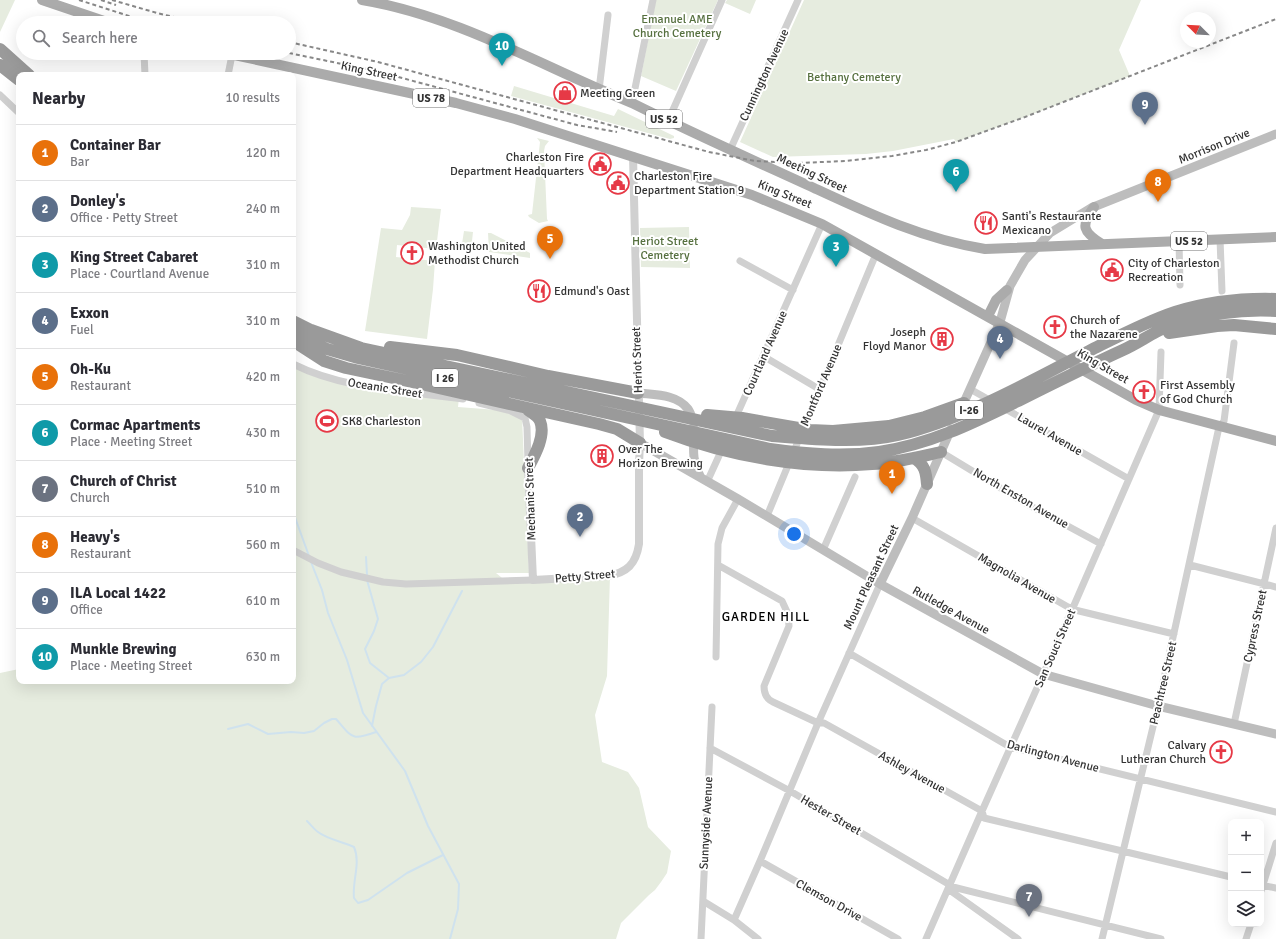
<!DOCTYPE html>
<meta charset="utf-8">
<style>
:root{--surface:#fff;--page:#f7f7f7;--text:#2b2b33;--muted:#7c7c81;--line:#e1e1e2;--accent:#b45309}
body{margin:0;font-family:Signika,sans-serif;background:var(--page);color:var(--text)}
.controls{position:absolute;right:12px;bottom:12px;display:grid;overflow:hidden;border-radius:8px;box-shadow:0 4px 16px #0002}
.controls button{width:36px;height:36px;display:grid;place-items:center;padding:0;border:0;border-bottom:1px solid var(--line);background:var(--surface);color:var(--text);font:20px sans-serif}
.compass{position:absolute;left:1180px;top:12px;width:36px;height:36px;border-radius:50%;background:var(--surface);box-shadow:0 4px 16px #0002;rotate:294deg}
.you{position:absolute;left:794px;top:534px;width:14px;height:14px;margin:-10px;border:3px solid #fff;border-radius:50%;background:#1a73e8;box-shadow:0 0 0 6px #1a73e833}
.badge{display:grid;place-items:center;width:26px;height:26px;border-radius:50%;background:var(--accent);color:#fff;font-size:13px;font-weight:700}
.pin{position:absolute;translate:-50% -33px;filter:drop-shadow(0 1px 2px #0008)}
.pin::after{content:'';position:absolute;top:21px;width:14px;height:12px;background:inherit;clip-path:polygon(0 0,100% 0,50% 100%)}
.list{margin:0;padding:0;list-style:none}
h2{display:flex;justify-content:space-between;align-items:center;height:52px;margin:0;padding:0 16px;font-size:17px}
h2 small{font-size:13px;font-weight:400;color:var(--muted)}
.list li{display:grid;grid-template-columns:26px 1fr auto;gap:12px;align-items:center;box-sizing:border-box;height:56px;padding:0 16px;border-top:1px solid var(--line)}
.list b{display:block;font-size:15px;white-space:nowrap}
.list p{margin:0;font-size:13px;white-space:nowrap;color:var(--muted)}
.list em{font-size:13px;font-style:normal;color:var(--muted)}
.icon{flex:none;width:22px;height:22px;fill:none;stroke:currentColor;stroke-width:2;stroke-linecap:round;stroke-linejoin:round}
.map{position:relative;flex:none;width:1276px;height:939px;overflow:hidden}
.search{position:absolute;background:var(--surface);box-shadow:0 4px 16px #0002;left:16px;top:16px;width:280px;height:44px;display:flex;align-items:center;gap:10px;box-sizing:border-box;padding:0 14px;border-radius:22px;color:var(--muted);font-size:15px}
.panel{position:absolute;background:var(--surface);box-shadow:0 4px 16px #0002;left:16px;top:72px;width:280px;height:612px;border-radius:8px}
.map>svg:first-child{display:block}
</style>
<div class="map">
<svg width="1276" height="939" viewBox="0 0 1276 939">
<rect width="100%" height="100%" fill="#fff"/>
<path fill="#e6ecdf" d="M0 0H15L0 32Z
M656 0H718L676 91 641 76Z
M727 0H756L750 14 725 3Z
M804 0H1141L1119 50 1130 76 1025 117 956 142 954 139 893 151 866 154 773 157 740 142Z
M514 86 614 116 618 109 674 136V138L670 139 511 96Z
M537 138 549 141 545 146 544 151 547 219 548 221 539 223 529 217 528 215 532 214 540 142Z
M411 207 441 209 436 249 397 245 396 257 435 261 433 289 427 339 365 331 381 228 402 230 410 215Z
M689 227 690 268 641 267 640 228Z
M464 231 473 232 471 250H461Z
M488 233H491L530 253V258L489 252Z
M293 364 348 382 459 398 458 407 497 410 522 417 529 573H496L507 582 610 576 607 676 595 715 602 762 628 772 639 788 648 827 671 851 667 873 661 882 655 890 649 895 621 923 616 939H0V673L19 669V681H293Z"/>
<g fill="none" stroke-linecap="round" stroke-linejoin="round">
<path stroke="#cfe2ee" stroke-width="2" d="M293 512 309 556
M366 557 367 575
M311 562 322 590 328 613 347 660 363 713 405 771 428 826 459 884 458 909 450 939
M367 580 378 619 374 631 365 649 370 663 389 678
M372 726 376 706 382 684 389 678 404 675 421 662 433 647 462 591
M228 729 248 724 268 734 291 732 304 733 314 731 324 723 332 719H336C353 738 351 741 376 732
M307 821C311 825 314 829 318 832 327 839 343 842 354 847 361 863 352 881 354 898L358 903 368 900 407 873 443 855"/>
<path stroke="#d0d0d0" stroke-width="7" d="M144 53 145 75
M228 75 232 55
M599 90 608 15
M0 95 19 113
M632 103 653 0
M668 121 722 0
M730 150 798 0
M1220 239 1222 291
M1179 241 1180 285
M740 261 793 290
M763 356 819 389
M293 364C345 390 407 391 463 399
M970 389 993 402
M479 403 511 411 525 418 527 427 528 463
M1002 407 1129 479
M735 419 822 224
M941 452 1027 504 1101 544
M707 482 723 447
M767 516 876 254
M912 518 1068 607 1075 610 1174 634
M293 550 318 563 341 572 383 582 406 584 533 580
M823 550 855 477
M718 565 782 601 788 614 789 626 764 686C764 693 766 699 773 702L818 723H824L982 811 984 818 1231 877
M1190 565 1276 587
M849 653 1010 747 1276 812
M716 657 718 544 722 528 738 499
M1234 724 1276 528
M710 748 790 791 950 885
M760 861 898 939
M1261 885 1276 888
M949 886 1161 939
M948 889 1018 939
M1261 891 1276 843
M703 901 734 920 758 939
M734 920 760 861 818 723 880 584
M701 939 712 707
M926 939 982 811 1075 603 1159 410 1161 352
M1102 939 1158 706 1219 427 1224 421 1234 343
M1246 939 1251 924"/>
<path stroke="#d0d0d0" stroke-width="8" d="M528 468 533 580 607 576C627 573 636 564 639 544V464L640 443 633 156"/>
<path stroke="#bdbdbd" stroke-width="9" d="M638 393C655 395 677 394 688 409 691 413 692 419 694 424
M961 409 1000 322 1010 286 1025 260 1050 233 1091 208 1276 134
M694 437C693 452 693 463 700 476
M640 443 738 499 880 584 1043 674 1158 706 1276 734
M880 584 912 518 951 429"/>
<path stroke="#ababab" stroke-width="10" d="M42 0 110 23
M362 0C458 16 543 67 632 103 692 133 753 160 814 188 870 214 923 239 985 249L1276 237
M225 53 456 103 515 119 752 195 822 224 1136 400 1159 410 1276 441
M1094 207C1080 226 1083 232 1102 244
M988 316 996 300 1007 290"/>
<path stroke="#9a9a9a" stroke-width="12" d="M0 49 29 75
M0 65 19 80
M293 321 311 330 361 348 772 436C811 439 860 444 898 435 964 419 1029 382 1089 351 1117 337 1145 322 1175 312 1207 302 1242 298 1276 299
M1169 333 1217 326 1234 325 1276 329
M293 334 327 349 358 358 770 449C807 454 842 457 879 452 931 444 973 423 1020 400 1054 383 1088 366 1123 350 1139 343 1153 332 1169 326 1201 314 1242 309 1276 311
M293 341 324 361 346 368 412 382 599 424 617 429 640 443
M390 347 457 355 548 376 638 393
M528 410C532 413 538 416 540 421 546 435 535 455 528 468
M707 415 742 418 810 430 833 431 889 426 925 417 964 403
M665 432C728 456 805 470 872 464 895 463 918 457 941 452
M914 458C925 465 926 472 927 484"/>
<path stroke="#888" stroke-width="2" stroke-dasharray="4 3" stroke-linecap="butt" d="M79 0 151 23
M101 0 116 5
M112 0 157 13 199 23
M289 42 378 62 709 152 755 161 800 163 845 161 892 156 926 150 956 142 1025 117 1276 19
M289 53 376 71 577 125 617 132"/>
</g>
<defs>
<g id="shop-ring" transform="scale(1.15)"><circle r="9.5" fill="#fff" stroke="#e63946" stroke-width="1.5"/><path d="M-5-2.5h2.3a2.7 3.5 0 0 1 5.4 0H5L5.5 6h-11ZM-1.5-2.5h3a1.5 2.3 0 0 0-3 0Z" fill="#e63946"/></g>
<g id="civic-ring" transform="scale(1.15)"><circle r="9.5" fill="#fff" stroke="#e63946" stroke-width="1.5"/><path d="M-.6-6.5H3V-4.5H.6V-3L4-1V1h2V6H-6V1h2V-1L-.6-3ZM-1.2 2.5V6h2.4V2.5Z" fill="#e63946"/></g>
<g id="restaurant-ring" transform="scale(1.15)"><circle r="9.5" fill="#fff" stroke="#e63946" stroke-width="1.5"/><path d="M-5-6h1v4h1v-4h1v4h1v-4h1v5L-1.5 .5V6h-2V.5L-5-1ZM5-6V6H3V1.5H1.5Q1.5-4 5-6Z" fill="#e63946"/></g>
<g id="church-ring" transform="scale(1.15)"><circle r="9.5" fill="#fff" stroke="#e63946" stroke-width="1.5"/><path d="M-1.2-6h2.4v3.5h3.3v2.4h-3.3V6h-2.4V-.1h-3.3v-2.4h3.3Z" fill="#e63946"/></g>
<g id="building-ring" transform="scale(1.15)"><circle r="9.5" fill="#fff" stroke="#e63946" stroke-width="1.5"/><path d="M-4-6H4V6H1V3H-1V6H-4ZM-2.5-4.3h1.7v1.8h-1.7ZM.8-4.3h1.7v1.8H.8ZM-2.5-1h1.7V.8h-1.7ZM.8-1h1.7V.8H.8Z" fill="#e63946"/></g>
<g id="stadium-ring" transform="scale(1.15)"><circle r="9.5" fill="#fff" stroke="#e63946" stroke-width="1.5"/><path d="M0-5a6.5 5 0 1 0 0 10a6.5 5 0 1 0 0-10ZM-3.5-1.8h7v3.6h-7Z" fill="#e63946"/></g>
</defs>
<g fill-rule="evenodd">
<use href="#shop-ring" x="565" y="93"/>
<use href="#civic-ring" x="600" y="164"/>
<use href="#civic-ring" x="618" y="183"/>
<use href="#restaurant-ring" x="986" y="223"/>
<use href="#church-ring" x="412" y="253"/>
<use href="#civic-ring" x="1112" y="270"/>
<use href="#restaurant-ring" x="539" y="291"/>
<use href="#church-ring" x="1055" y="327"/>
<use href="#building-ring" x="942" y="339"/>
<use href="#church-ring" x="1144" y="392"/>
<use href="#stadium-ring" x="327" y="421"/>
<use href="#building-ring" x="602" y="456"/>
<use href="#church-ring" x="1221" y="752"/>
</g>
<g text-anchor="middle" stroke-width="4" stroke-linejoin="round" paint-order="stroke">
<g fill="#fff" stroke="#707070" stroke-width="1">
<rect x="413" y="89" width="36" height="18" rx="3"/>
<rect x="646" y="110" width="36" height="18" rx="3"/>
<rect x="1171" y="232" width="36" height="18" rx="3"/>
<rect x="432" y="369" width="26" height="18" rx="3"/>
<rect x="955" y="401" width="28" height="18" rx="3"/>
</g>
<g font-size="11" font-weight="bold" fill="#333">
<text x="431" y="102">US 78</text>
<text x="664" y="123">US 52</text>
<text x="1189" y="245">US 52</text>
<text x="445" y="382">I 26</text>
<text x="969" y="414">I-26</text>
</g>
<g font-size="12" fill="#56703f" stroke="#fff">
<text x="677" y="23">Emanuel AME<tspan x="677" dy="14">Church Cemetery</tspan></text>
<text x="854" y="81">Bethany Cemetery</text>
<text x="665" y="245">Heriot Street<tspan x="665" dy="14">Cemetery</tspan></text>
</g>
<g font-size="12" fill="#333" stroke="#fff">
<text transform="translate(369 71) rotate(12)" y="4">King Street</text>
<text transform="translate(764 75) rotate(-65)" y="4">Cunnington Avenue</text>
<text transform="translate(1214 146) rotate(-22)" y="4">Morrison Drive</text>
<text transform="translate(812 173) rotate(25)" y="4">Meeting Street</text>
<text transform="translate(785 194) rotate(22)" y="4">King Street</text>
<text transform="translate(765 353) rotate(-66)" y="4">Courtland Avenue</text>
<text transform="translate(637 360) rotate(-92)" y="4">Heriot Street</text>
<text transform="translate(1103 366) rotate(30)" y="4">King Street</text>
<text transform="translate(821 385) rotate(-67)" y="4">Montford Avenue</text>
<text transform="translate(385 388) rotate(9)" y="4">Oceanic Street</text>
<text transform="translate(1050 434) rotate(30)" y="4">Laurel Avenue</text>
<text transform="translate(1021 498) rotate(30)" y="4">North Enston Avenue</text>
<text transform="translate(530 499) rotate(-92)" y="4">Mechanic Street</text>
<text transform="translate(585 576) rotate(-5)" y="4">Petty Street</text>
<text transform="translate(871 577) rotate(-65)" y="4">Mount Pleasant Street</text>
<text transform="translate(1017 578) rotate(30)" y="4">Magnolia Avenue</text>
<text transform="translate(951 610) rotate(29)" y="4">Rutledge Avenue</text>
<text transform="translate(1255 626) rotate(-78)" y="4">Cypress Street</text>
<text transform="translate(1055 648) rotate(-66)" y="4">San Souci Street</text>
<text transform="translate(1163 683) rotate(-77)" y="4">Peachtree Street</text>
<text transform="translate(1053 756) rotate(15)" y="4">Darlington Avenue</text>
<text transform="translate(912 772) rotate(29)" y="4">Ashley Avenue</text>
<text transform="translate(831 815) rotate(30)" y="4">Hester Street</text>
<text transform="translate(706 823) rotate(-87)" y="4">Sunnyside Avenue</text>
<text transform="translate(829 900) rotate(29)" y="4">Clemson Drive</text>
</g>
<g font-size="12" fill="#333" stroke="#fff" text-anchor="start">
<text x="580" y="97">Meeting Green</text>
<text x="584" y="161" text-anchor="end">Charleston Fire<tspan x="584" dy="14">Department Headquarters</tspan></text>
<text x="634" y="180">Charleston Fire<tspan x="634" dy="14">Department Station 9</tspan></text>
<text x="1002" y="220">Santi's Restaurante<tspan x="1002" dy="14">Mexicano</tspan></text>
<text x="428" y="250">Washington United<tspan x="428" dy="14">Methodist Church</tspan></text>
<text x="1128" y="267">City of Charleston<tspan x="1128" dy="14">Recreation</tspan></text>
<text x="554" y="295">Edmund's Oast</text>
<text x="1070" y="324">Church of<tspan x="1070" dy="14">the Nazarene</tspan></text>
<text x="926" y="336" text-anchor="end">Joseph<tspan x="926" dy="14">Floyd Manor</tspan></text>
<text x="1160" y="389">First Assembly<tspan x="1160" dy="14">of God Church</tspan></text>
<text x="342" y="425">SK8 Charleston</text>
<text x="618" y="453">Over The<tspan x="618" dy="14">Horizon Brewing</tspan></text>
<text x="1206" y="749" text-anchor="end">Calvary<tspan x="1206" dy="14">Lutheran Church</tspan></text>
</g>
<g font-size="13" letter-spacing="1" fill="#000" stroke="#fff">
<text x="766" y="621">GARDEN HILL</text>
</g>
</g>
</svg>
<div class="controls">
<button>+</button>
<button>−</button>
<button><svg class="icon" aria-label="layers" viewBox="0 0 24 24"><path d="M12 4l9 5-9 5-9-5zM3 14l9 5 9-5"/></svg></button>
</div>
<svg class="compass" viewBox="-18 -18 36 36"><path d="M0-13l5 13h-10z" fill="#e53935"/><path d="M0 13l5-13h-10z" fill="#7c7c81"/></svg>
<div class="you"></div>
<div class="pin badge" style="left:892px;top:494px;background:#e8710a">1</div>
<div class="pin badge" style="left:580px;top:537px;background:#5c6f8a">2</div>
<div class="pin badge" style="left:836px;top:267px;background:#0f9aa8">3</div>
<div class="pin badge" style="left:1000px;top:359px;background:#5c6f8a">4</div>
<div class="pin badge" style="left:550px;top:259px;background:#e8710a">5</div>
<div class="pin badge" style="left:956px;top:192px;background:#0f9aa8">6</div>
<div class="pin badge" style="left:1029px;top:917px;background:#6b7280">7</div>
<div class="pin badge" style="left:1158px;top:202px;background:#e8710a">8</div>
<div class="pin badge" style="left:1145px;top:125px;background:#5c6f8a">9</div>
<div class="pin badge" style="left:502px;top:66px;background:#0f9aa8">10</div>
<div class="search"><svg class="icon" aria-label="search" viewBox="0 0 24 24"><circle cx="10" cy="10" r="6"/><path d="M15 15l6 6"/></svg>Search here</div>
<section class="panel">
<h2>Nearby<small>10 results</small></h2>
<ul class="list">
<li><span class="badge" style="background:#e8710a">1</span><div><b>Container Bar</b><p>Bar</p></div><em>120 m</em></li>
<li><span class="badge" style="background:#5c6f8a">2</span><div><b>Donley's</b><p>Office · Petty Street</p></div><em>240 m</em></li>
<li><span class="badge" style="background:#0f9aa8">3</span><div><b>King Street Cabaret</b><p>Place · Courtland Avenue</p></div><em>310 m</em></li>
<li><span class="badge" style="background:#5c6f8a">4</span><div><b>Exxon</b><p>Fuel</p></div><em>310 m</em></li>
<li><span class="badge" style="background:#e8710a">5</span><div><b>Oh-Ku</b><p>Restaurant</p></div><em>420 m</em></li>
<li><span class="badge" style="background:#0f9aa8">6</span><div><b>Cormac Apartments</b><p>Place · Meeting Street</p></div><em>430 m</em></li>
<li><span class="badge" style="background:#6b7280">7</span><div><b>Church of Christ</b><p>Church</p></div><em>510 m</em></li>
<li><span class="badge" style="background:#e8710a">8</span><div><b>Heavy's</b><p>Restaurant</p></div><em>560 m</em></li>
<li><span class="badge" style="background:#5c6f8a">9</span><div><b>ILA Local 1422</b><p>Office</p></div><em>610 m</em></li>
<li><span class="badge" style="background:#0f9aa8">10</span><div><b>Munkle Brewing</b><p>Place · Meeting Street</p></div><em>630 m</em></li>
</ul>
</section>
</div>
